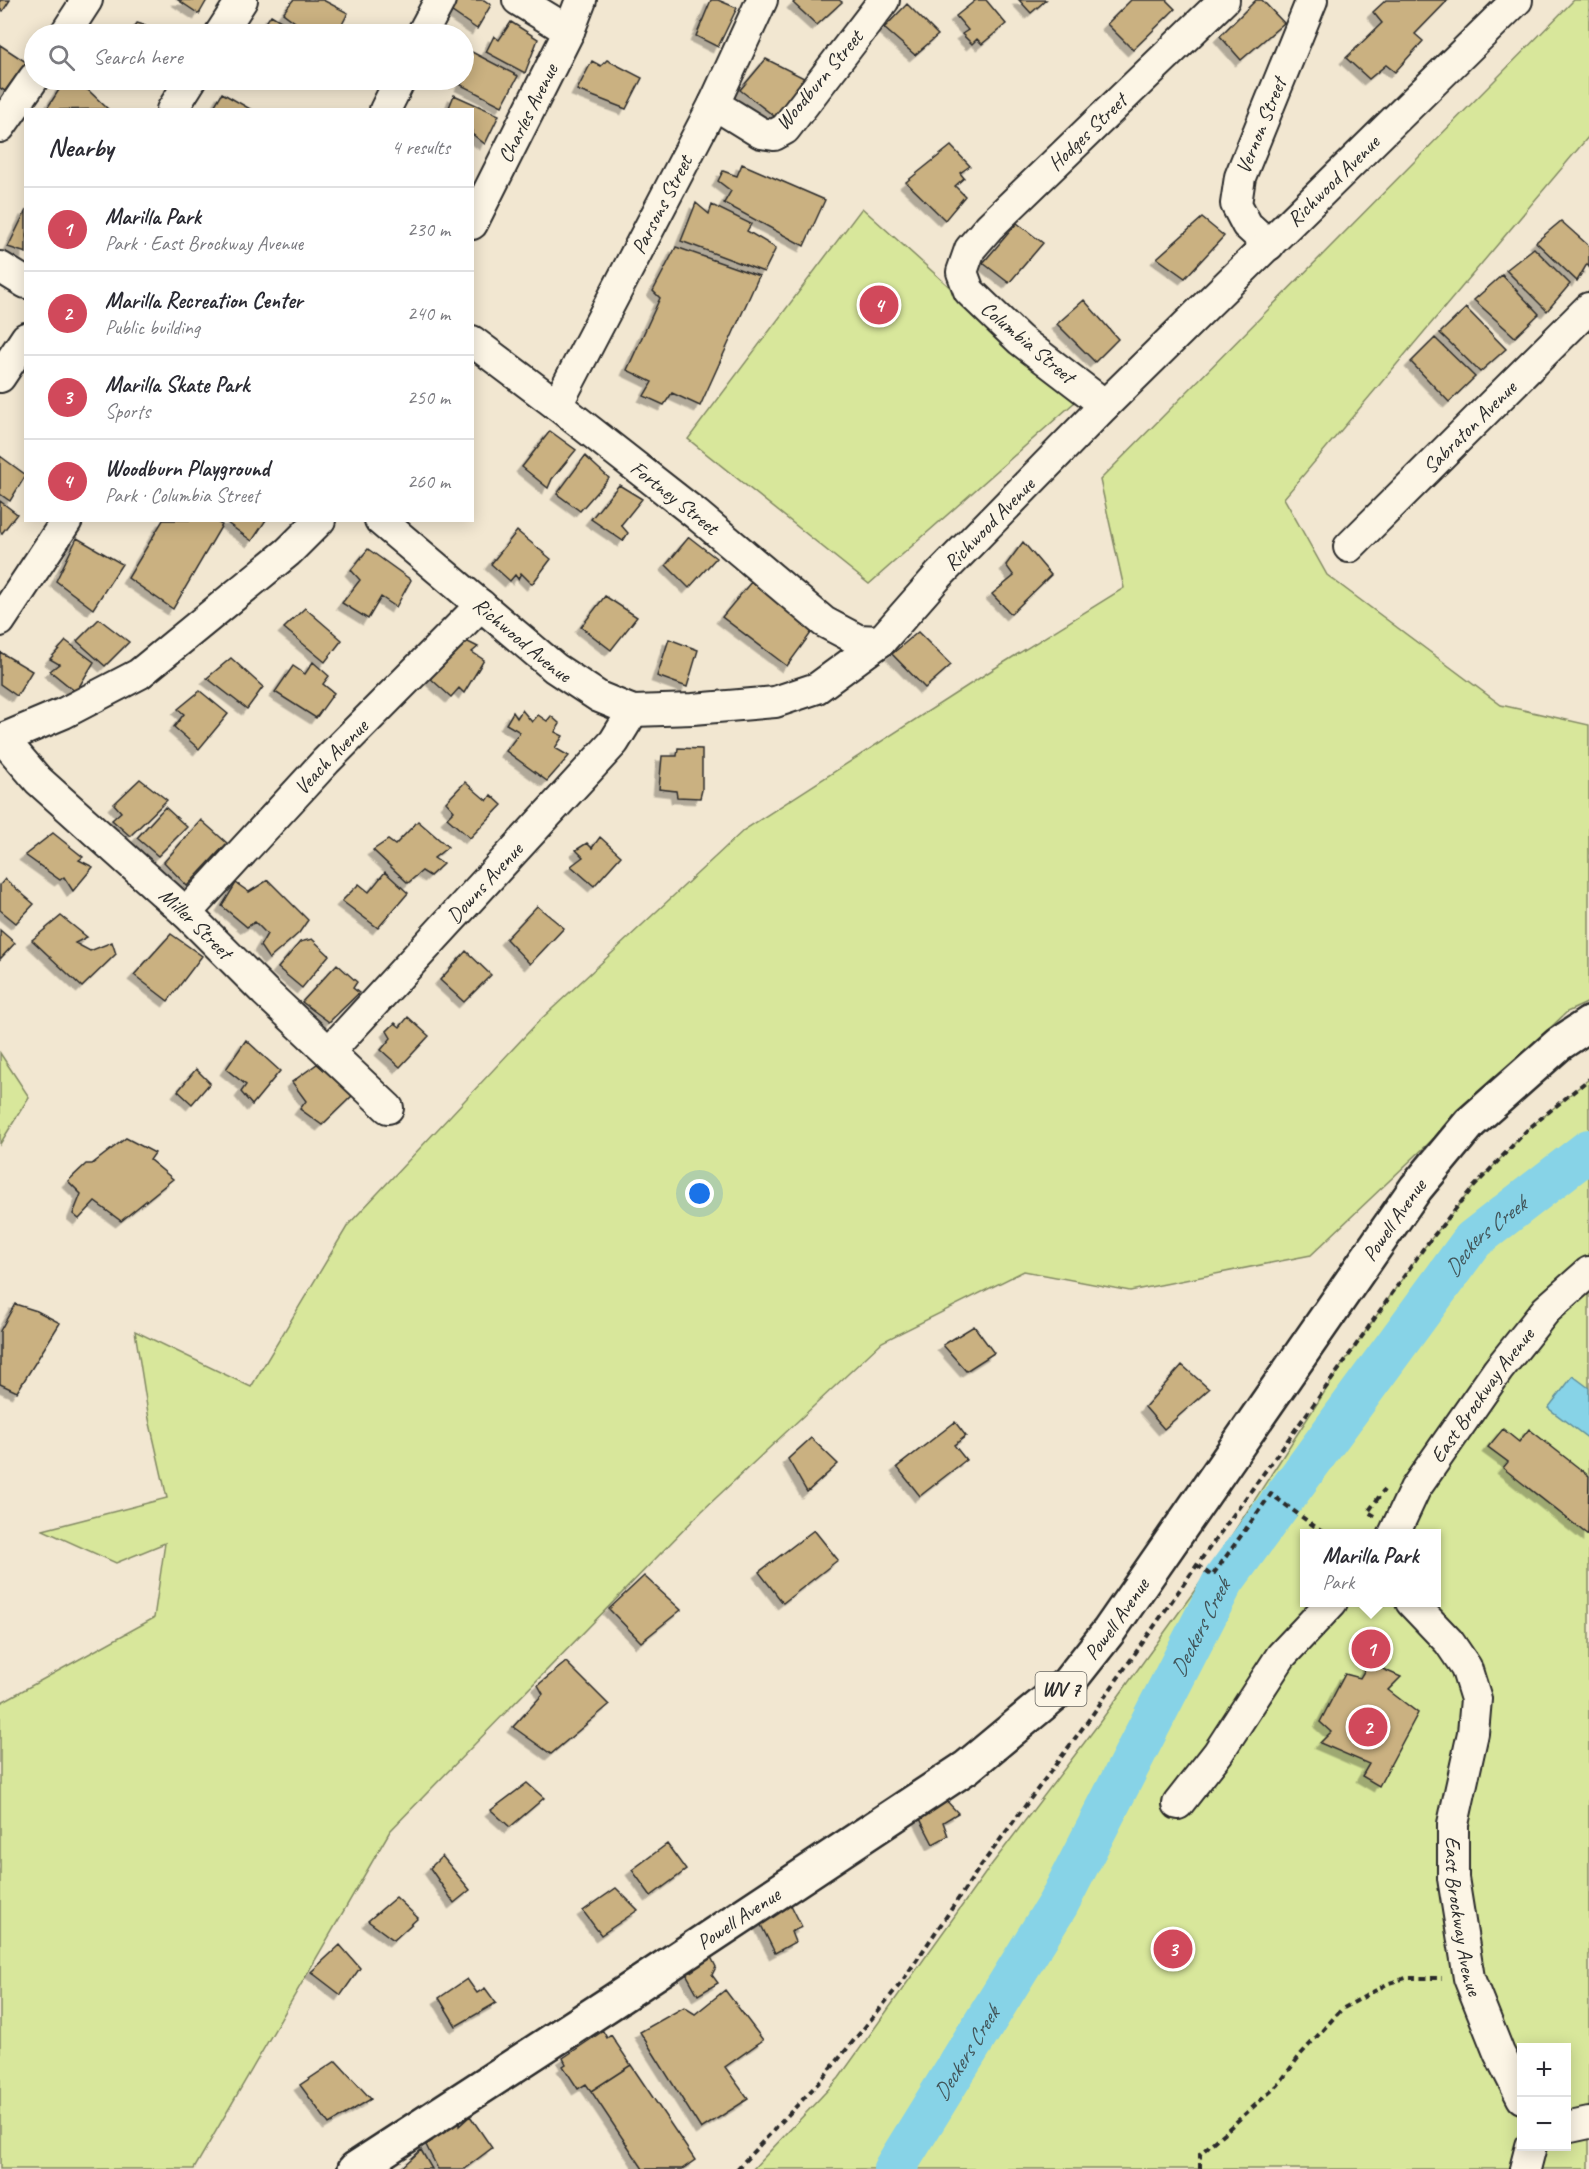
<!DOCTYPE html>
<meta charset="utf-8">
<style>
:root{--surface:#fff;--page:#f2f2f3;--text:#2b2b33;--muted:#7c7c81;--line:#e1e1e2;--accent:#d1495b}
body{margin:0;font-family:Caveat,sans-serif;background:var(--page);color:var(--text)}
.controls{position:absolute;right:18px;bottom:18px;display:grid;overflow:hidden;border-radius:0px;box-shadow:0 3px 15px #0003}
.controls button{width:54px;height:54px;display:grid;place-items:center;padding:0;border:0;border-bottom:2px solid var(--line);background:var(--surface);color:var(--text);font:30px sans-serif}
.you{position:absolute;left:700px;top:1194px;width:21px;height:21px;margin:-15px;border:4px solid #fff;border-radius:50%;background:#1a73e8;box-shadow:0 0 0 9px #1a73e833}
.badge{display:grid;place-items:center;width:39px;height:39px;border-radius:50%;background:var(--accent);color:#fff;font-size:20px;font-weight:700}
.pin{position:absolute;translate:-50% -50%;border:3px solid #fff;box-shadow:0 2px 6px #0006}
.popup{position:absolute;left:1300px;top:1529px;width:141px;height:78px;box-sizing:border-box;display:grid;place-content:center;border-radius:0px;background:var(--surface);filter:drop-shadow(0 2px 4px #0005);font-size:20px;white-space:nowrap;color:var(--muted)}
.popup b{font-size:22px;color:var(--text)}
.popup::after{content:'';position:absolute;left:50%;top:100%;margin-left:-12px;border:12px solid transparent;border-top-color:var(--surface)}
.list{margin:0;padding:0;list-style:none}
h2{display:flex;justify-content:space-between;align-items:center;height:78px;margin:0;padding:0 24px;font-size:26px}
h2 small{font-size:20px;font-weight:400;color:var(--muted)}
.list li{display:grid;grid-template-columns:39px 1fr auto;gap:18px;align-items:center;box-sizing:border-box;height:84px;padding:0 24px;border-top:2px solid var(--line)}
.list b{display:block;font-size:22px;white-space:nowrap}
.list p{margin:0;font-size:20px;white-space:nowrap;color:var(--muted)}
.list em{font-size:20px;font-style:normal;color:var(--muted)}
.icon{flex:none;width:33px;height:33px;fill:none;stroke:currentColor;stroke-width:2;stroke-linecap:round;stroke-linejoin:round}
.map{position:relative;flex:none;width:1589px;height:2169px;overflow:hidden}
.search{position:absolute;background:var(--surface);box-shadow:0 3px 15px #0003;left:24px;top:24px;width:450px;height:66px;display:flex;align-items:center;gap:15px;box-sizing:border-box;padding:0 21px;border-radius:33px;color:var(--muted);font-size:22px}
.panel{position:absolute;background:var(--surface);box-shadow:0 3px 15px #0003;left:24px;top:108px;width:450px;height:414px;border-radius:0px}
.map>svg:first-child{display:block}
</style>
<div class="map">
<svg width="1589" height="2169" viewBox="0 0 1589 2169">
<defs>
<filter id="shadow"><feDropShadow dx="-5.5" dy="5.5" stdDeviation="0" flood-color="#0004"/></filter>
</defs>
<rect width="100%" height="100%" fill="#f2e7d1"/>
<filter id="ink" filterUnits="userSpaceOnUse"><feTurbulence type="fractalNoise" baseFrequency=".0167" numOctaves="2"/><feDisplacementMap in="SourceGraphic" scale="12" xChannelSelector="R" yChannelSelector="G"/><feConvolveMatrix kernelMatrix="1 2 1 2 8 2 1 2 1" color-interpolation-filters="sRGB"/></filter>
<g filter="url(#ink)">
<path fill="#d8e79b" stroke="#828963" stroke-width="1.5" fill-rule="evenodd" d="M1574 0H1589V136L1284 498 1327 575 1501 705 1589 725V1002L1567 1012 1311 1255 1130 1291 1024 1271 882 1342 702 1511 390 1831 194 2169H0V1703L154 1618 165 1543 116 1563 43 1530 167 1498 149 1419 135 1331 251 1387 348 1225 539 1021 744 830 992 670 1124 588 1100 480Z
M862 208 1076 401 869 584 688 439Z
M0 1053 29 1097 0 1144Z
M1589 1079V2169H753L839 2078 989 1868 1097 1726 1208 1572 1340 1368 1423 1249 1470 1191 1528 1129ZM1305 1534H1437V1602H1305ZM1522 2048H1566V2146H1522Z"/>
<path fill="#87d3e7" stroke="#62909c" stroke-width="1.5" d="M1573 1376 1589 1388V1439L1548 1408Z"/>
<g fill="none" stroke-linecap="round" stroke-linejoin="round">
<path stroke="#87d3e7" stroke-width="42" id="s1" d="M894 2169 1058 1904 1224 1580 1473 1240 1589 1150"/>
</g>
<path fill="#cab181" stroke="#2b2b2b" stroke-width="1.5" filter="url(#shadow)" d="M0 0H10L3 11 0 9Z
M178 0H207L199 14Z
M293 0H323L348 13 337 34H311L283 13Z
M454 0H484L491 5 477 29 448 9Z
M711 0H718L737 8 718 47 696 36Z
M796 0H839L842 2 817 25 793 3Z
M976 0H986L1006 24 982 44 977 39 972 44 962 34 968 30 956 16Z
M1019 0H1046L1031 13Z
M1131 0H1166L1175 9 1133 50 1107 24Z
M1256 0H1262L1284 23 1241 60 1220 36Z
M1386 0H1448L1415 34 1423 41 1395 72 1386 65 1369 79 1346 58 1382 23 1373 12Z
M907 4 938 35 915 55 884 28Z
M271 15 294 29 298 34H258Z
M511 22 538 39 525 73 486 52 494 36 499 40Z
M137 23 147 26 163 34H129Z
M0 45 26 62 5 91 0 88Z
M468 50 518 76 502 106 461 85 466 75 464 73V58Z
M766 59 806 79 778 119 740 90Z
M607 60 642 78 626 109 577 90 592 61 601 66Z
M64 82 88 90 108 109 46 110Z
M222 93 252 110H212Z
M454 95 499 115 485 144 472 134V110H448Z
M951 146 970 166 960 173 964 178 955 186 965 196 945 220 906 182Z
M742 164 825 200 804 246 724 203 731 191 718 181 723 171 737 176Z
M696 203 709 214 712 205 751 224 747 231 776 248 764 272 681 241Z
M26 210V253L8 247Z
M1202 218 1224 236 1185 278 1157 258Z
M1561 221 1589 246V267L1587 264 1577 281 1536 242Z
M1017 223 1043 243 1009 283 983 263Z
M676 247 759 276 700 406 672 393 664 405 644 396 652 382 627 370 660 298 653 291Z
M1534 248 1570 284 1547 311 1506 270Z
M1502 275 1539 314 1515 337 1474 300Z
M1084 300 1118 339 1095 362 1057 324Z
M1466 308 1506 349 1480 372 1440 333Z
M1435 338 1475 377 1449 402 1411 362Z
M550 431 576 450 552 479 548 488 522 467Z
M0 456 26 475 10 501 0 494Z
M585 456 609 478 580 511 557 494Z
M619 485 642 499 621 525 628 533 623 541 591 519Z
M0 501 17 514 2 533 0 531Z
M163 520H213L222 525 173 609 128 578Z
M223 520H266L252 541Z
M517 531 551 559 532 584 521 573 518 579 515 575 510 581 491 564Z
M689 537 716 558 689 588 666 565Z
M77 538 122 564 93 609 56 581Z
M1023 542 1051 575 1011 614 992 594 1014 576 1006 565Z
M368 549 411 580 396 607 381 597 368 619 342 603 360 580 351 570Z
M751 582 814 629 787 666 722 617Z
M605 596 637 617 611 650 581 627Z
M305 608 342 640 325 662 284 628Z
M99 619 129 642 105 666 77 641Z
M918 632 951 665 925 688 892 654Z
M462 639 478 647 472 652 484 660 464 693 459 688 451 697 430 678Z
M669 639 698 650 687 687 657 676Z
M66 641 94 662 76 692 50 671 59 664 50 659Z
M0 652 32 671 17 696 0 684Z
M231 658 263 687 247 709 207 678Z
M313 662 329 676 323 684 334 693 316 718 275 692 293 666 305 674Z
M200 691 228 714 199 749 174 727 184 714 178 709Z
M522 710 532 722 538 715 547 721 551 716 560 724 555 732 563 736 555 748 569 756 547 781 506 751 520 732 506 724 513 712 517 718Z
M678 748 702 749V790L700 798 677 797 676 791 659 789 662 756H677Z
M140 779 167 800 130 836 112 820 121 812 114 804Z
M465 782 487 801 491 795 502 805 470 838 447 818 454 811 446 802Z
M165 807 187 827 158 856 137 838Z
M201 820 227 843 187 886 164 862Z
M418 821 448 847 434 858 443 864 430 876 422 871 408 883 373 850 388 840 395 845Z
M53 833 83 857 79 860 93 867 73 891 64 877 60 880 25 855Z
M600 837 621 856 594 886 571 866 583 857 576 850 587 843 592 848Z
M385 872 408 893 378 928 342 901 359 884 369 892Z
M5 879 34 904 16 923 0 910V885Z
M268 880 308 920 299 933 269 959 260 946 267 934 255 922 247 927 222 906 236 883 249 892Z
M537 906 564 928 530 964 506 939Z
M61 916 87 937 75 943 90 951 112 942 116 954 82 987 32 940Z
M0 930 15 943 0 959Z
M171 934 202 956 168 1001 134 975Z
M312 939 329 955 302 988 278 968 300 942Z
M466 951 491 975 464 1002 440 980Z
M337 964 357 982 353 988 359 993 329 1022 302 1002Z
M408 1017 429 1036 400 1067 381 1050 391 1038 387 1031 395 1023 400 1027Z
M246 1040 280 1071 252 1105 241 1092 246 1085 226 1069Z
M317 1064 353 1095 322 1125 300 1109 306 1101 292 1082Z
M196 1069 210 1083 192 1104 178 1091Z
M126 1138 155 1153 150 1160 173 1179 121 1221 95 1202 79 1219 73 1214 81 1194 68 1181 86 1164H92Z
M15 1304 37 1311 60 1323 17 1392 0 1384V1331Z
M974 1326 994 1353 966 1371 943 1345Z
M1182 1365 1209 1389 1164 1429 1145 1407Z
M955 1422 966 1436 954 1445 966 1460 920 1496 897 1467Z
M1503 1429 1519 1442 1529 1429 1589 1476 1588 1535 1503 1468 1508 1462 1488 1447Z
M811 1438 838 1464 807 1492 788 1459Z
M814 1530 838 1560 783 1603 759 1572Z
M644 1576 681 1610 641 1642 609 1609Z
M566 1662 609 1705 551 1754 513 1727 543 1694 538 1685Z
M1369 1663 1401 1677 1388 1690 1418 1713 1379 1786 1362 1776 1369 1764 1320 1743 1331 1732 1320 1722 1345 1674 1360 1678Z
M527 1783 544 1798 510 1827 491 1810Z
M942 1796 958 1813 943 1822 948 1836 933 1844 915 1809Z
M667 1844 686 1870 651 1896 632 1870Z
M442 1856 470 1890 454 1903 430 1868Z
M616 1888 638 1910 601 1935 583 1911Z
M396 1897 418 1918 394 1940 368 1921Z
M777 1904 782 1911 791 1905 802 1927 791 1932 795 1942 775 1953 760 1923Z
M340 1945 360 1968 341 1995 311 1972Z
M709 1953 716 1967 712 1975 718 1983 698 1995 682 1966Z
M467 1979 477 1993 485 1988 496 2003 456 2026 439 1998Z
M725 1990 763 2040 725 2067 748 2099 701 2129 640 2032 684 2007 695 2014Z
M603 2031 607 2038 611 2035 631 2065 591 2091 586 2084 578 2089 563 2066 566 2064 563 2058Z
M336 2061 371 2099 329 2124 300 2085Z
M631 2065 695 2160 682 2169H643L591 2091Z
M459 2115V2126L470 2116 492 2148 464 2169H438L426 2145 432 2141 426 2136Z
M421 2150 432 2169H400Z"/>
<g fill="none" stroke-linecap="round" stroke-linejoin="round">
<g stroke="#2b2b2b" stroke-width="34">
<g id="minor">
<path d="M518 0 569 31"/>
<path d="M65 34 87 0"/>
<path d="M220 34 242 0"/>
<path d="M422 34 440 0"/>
<path d="M714 104 761 133 774 135 785 129 884 0"/>
<path d="M172 110 191 80"/>
<path d="M385 110 400 80"/>
<path d="M0 127 34 78"/>
<path id="s2" d="M472 224 569 31 581 0"/>
<path id="s3" d="M1269 245 1247 225 1236 204 1240 177 1312 0"/>
<path d="M0 267 26 283"/>
<path id="s4" d="M472 341 557 405 696 514 824 622 858 640 881 641"/>
<path d="M0 377 26 338"/>
<path id="s5" d="M557 405 714 104 762 0"/>
<path id="s6" d="M1105 405 1020 340 969 291 962 272 970 249 989 227 1224 0"/>
<path id="s7" d="M380 520 555 668 599 697 633 711 693 709 775 702 817 688 881 641 939 575 1105 405 1517 0"/>
<path id="s8" d="M1349 547 1589 308"/>
<path d="M0 621 67 520"/>
<path id="s9" d="M3 739 38 780 186 913 265 992 388 1108"/>
<path d="M0 740 64 713 139 674 288 552 320 520"/>
<path id="s10" d="M186 913 326 761 481 605"/>
<path id="s11" d="M329 1052 614 742 633 711"/>
<path id="s12" d="M1394 1534 1415 1489 1498 1370 1546 1310 1589 1272"/>
<path id="s13" d="M1411 1602 1449 1642 1466 1667 1476 1699 1473 1733 1453 1824V1878L1469 1978 1499 2053 1522 2098"/>
<path d="M1178 1804 1218 1753 1281 1656 1332 1602"/>
<path d="M1566 2128 1589 2123"/>
<path d="M1525 2169 1531 2146"/>
</g>
</g>
<g stroke="#2b2b2b" stroke-width="38">
<g id="major">
<path id="s14" d="M355 2169 609 2004 967 1767 1068 1683 1109 1631 1416 1188 1470 1123 1559 1044 1589 1024"/>
</g>
</g>
<path stroke="#2b2b2b" stroke-width="4" stroke-dasharray="6 4.5" stroke-linecap="butt" d="M1375 1516 1368 1512 1384 1490
M1197 1565 1212 1576 1271 1494 1325 1534
M737 2169 823 2078 901 1983 980 1867 1090 1718 1197 1565 1340 1368 1423 1249 1470 1191 1528 1129 1589 1079
M1200 2169V2154L1278 2085 1301 2054 1342 2009 1389 1983 1406 1978H1442"/>
<use href="#minor" stroke="#fcf5e5" stroke-width="30"/>
<use href="#major" stroke="#fcf5e5" stroke-width="33"/>
</g>
</g>
<g text-anchor="middle" stroke-width="4.5" stroke-linejoin="round" paint-order="stroke">
<rect fill="#fcf5e5" stroke="#6a6863" stroke-width="1.5" x="1035.5" y="1672" width="51" height="34" rx="4.5"/>
<g font-size="20" font-weight="bold" fill="#2b2b2b">
<text x="1061" y="1696">WV 7</text>
</g>
<g font-size="21" fill="#2b2b2b" stroke="#fcf5e5">
<text transform="translate(819 80) rotate(-50)" y="7">Woodburn Street</text>
<text dy="7" stroke="none"><textPath href="#s2" startOffset="124">Charles Avenue</textPath></text>
<text dy="7" stroke="none"><textPath href="#s3" startOffset="136">Vernon Street</textPath></text>
<text dy="7" stroke="none"><textPath href="#s6" startOffset="388">Hodges Street</textPath></text>
<text dy="7" stroke="none"><textPath href="#s7" startOffset="1230">Richwood Avenue</textPath></text>
<text dy="7" stroke="none"><textPath href="#s5" startOffset="226">Parsons Street</textPath></text>
<text transform="translate(1028 342) rotate(40)" y="7">Columbia Street</text>
<text dy="7" stroke="none"><textPath href="#s8" startOffset="170">Sabraton Avenue</textPath></text>
<text dy="7" stroke="none"><textPath href="#s4" startOffset="256">Fortney Street</textPath></text>
<text dy="7" stroke="none"><textPath href="#s7" startOffset="744">Richwood Avenue</textPath></text>
<text dy="7" stroke="none"><textPath href="#s7" startOffset="186">Richwood Avenue</textPath></text>
<text dy="7" stroke="none"><textPath href="#s10" startOffset="213">Veach Avenue</textPath></text>
<text dy="7" stroke="none"><textPath href="#s11" startOffset="230">Downs Avenue</textPath></text>
<text dy="7" stroke="none"><textPath href="#s9" startOffset="267">Miller Street</textPath></text>
<text dy="7" stroke="none"><textPath href="#s14" startOffset="1430">Powell Avenue</textPath></text>
<text dy="7" stroke="none"><textPath href="#s12" startOffset="165">East Brockway Avenue</textPath></text>
<text dy="7" stroke="none"><textPath href="#s14" startOffset="944">Powell Avenue</textPath></text>
<text dy="7" stroke="none"><textPath href="#s13" startOffset="339">East Brockway Avenue</textPath></text>
<text dy="7" stroke="none"><textPath href="#s14" startOffset="458">Powell Avenue</textPath></text>
</g>
<g font-size="22" font-style="italic" fill="#42555a" stroke="#fcf5e5">
<text dy="8" stroke="none"><textPath href="#s1" startOffset="1108">Deckers Creek</textPath></text>
<text dy="8" stroke="none"><textPath href="#s1" startOffset="622">Deckers Creek</textPath></text>
<text dy="8" stroke="none"><textPath href="#s1" startOffset="136">Deckers Creek</textPath></text>
</g>
</g>
</svg>
<div class="controls">
<button>+</button>
<button>−</button>
</div>
<div class="you"></div>
<div class="pin badge" style="left:1371px;top:1649px">1</div>
<div class="popup"><b>Marilla Park</b>Park</div>
<div class="pin badge" style="left:1368px;top:1727px">2</div>
<div class="pin badge" style="left:1173px;top:1949px">3</div>
<div class="pin badge" style="left:879px;top:305px">4</div>
<div class="search"><svg class="icon" aria-label="search" viewBox="0 0 24 24"><circle cx="10" cy="10" r="6"/><path d="M15 15l6 6"/></svg>Search here</div>
<section class="panel">
<h2>Nearby<small>4 results</small></h2>
<ul class="list">
<li><span class="badge">1</span><div><b>Marilla Park</b><p>Park · East Brockway Avenue</p></div><em>230 m</em></li>
<li><span class="badge">2</span><div><b>Marilla Recreation Center</b><p>Public building</p></div><em>240 m</em></li>
<li><span class="badge">3</span><div><b>Marilla Skate Park</b><p>Sports</p></div><em>250 m</em></li>
<li><span class="badge">4</span><div><b>Woodburn Playground</b><p>Park · Columbia Street</p></div><em>260 m</em></li>
</ul>
</section>
</div>
